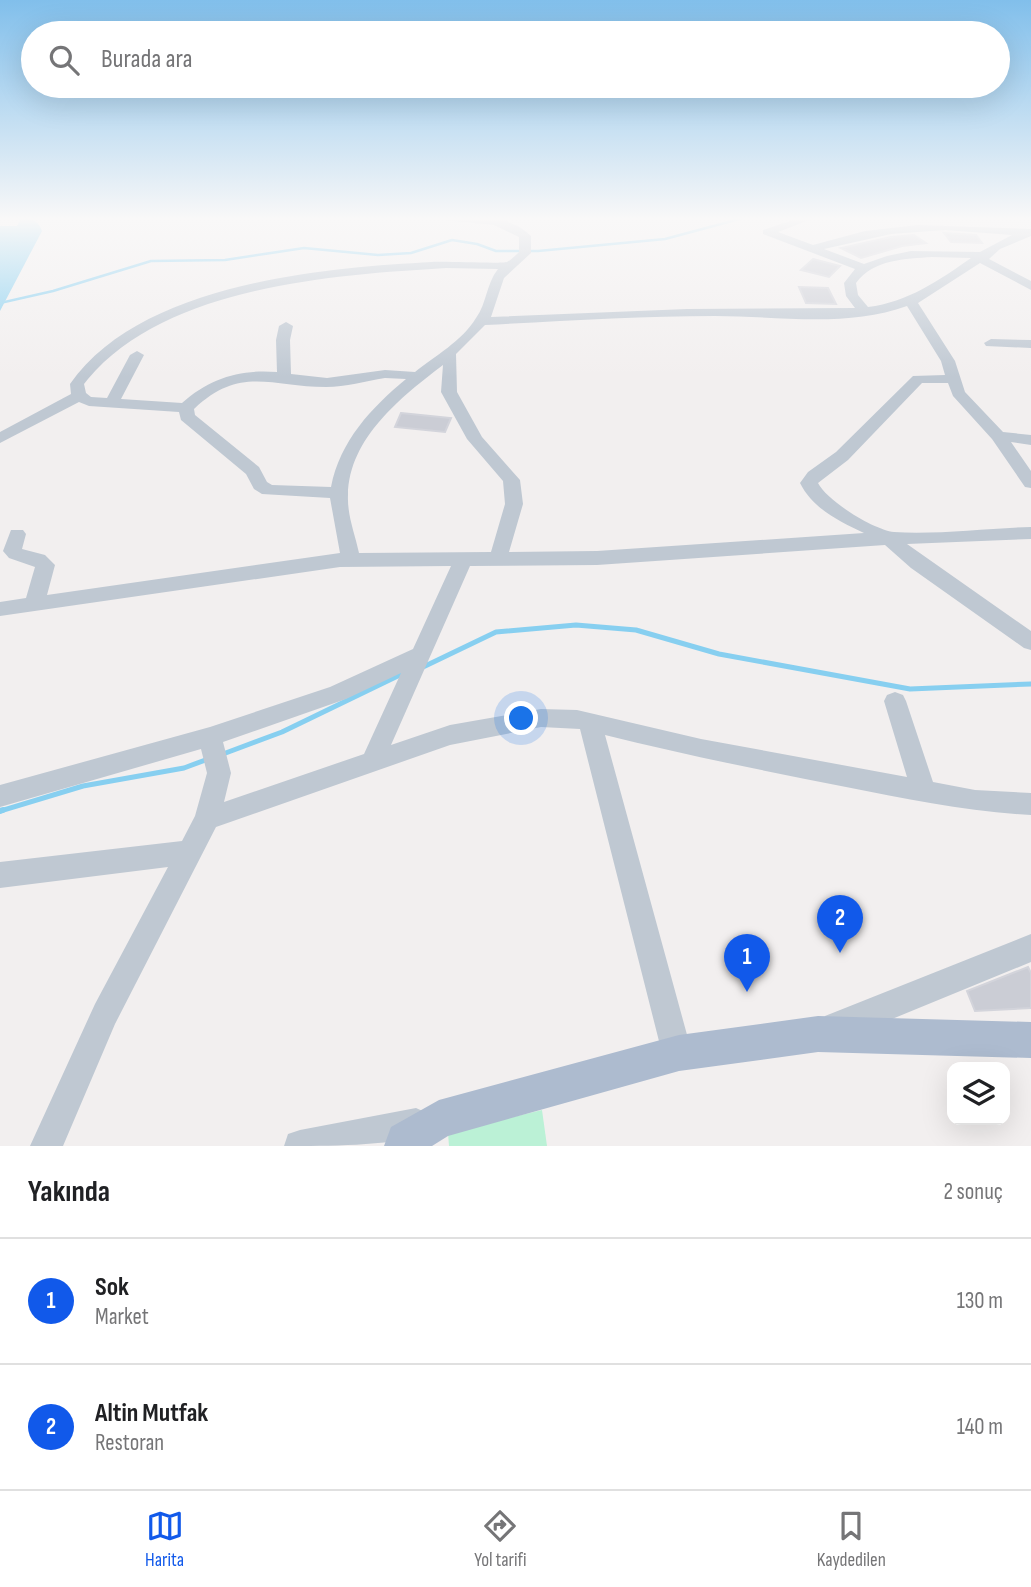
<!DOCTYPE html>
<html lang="tr">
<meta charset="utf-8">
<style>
:root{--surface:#fff;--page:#f6f6f6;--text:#202124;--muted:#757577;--line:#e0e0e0;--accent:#1159ea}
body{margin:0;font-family:"Sofia Sans Condensed",sans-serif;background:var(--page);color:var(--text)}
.controls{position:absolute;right:21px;bottom:21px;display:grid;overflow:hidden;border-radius:14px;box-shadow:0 7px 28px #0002}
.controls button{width:63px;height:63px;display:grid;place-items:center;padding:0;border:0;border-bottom:2px solid var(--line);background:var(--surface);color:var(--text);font:35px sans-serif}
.you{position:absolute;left:522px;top:719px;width:24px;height:24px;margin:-18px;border:5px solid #fff;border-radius:50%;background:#1a73e8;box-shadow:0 0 0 10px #1a73e833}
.badge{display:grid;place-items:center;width:46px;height:46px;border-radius:50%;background:var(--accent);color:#fff;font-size:23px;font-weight:700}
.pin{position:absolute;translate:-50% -58px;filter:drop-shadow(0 2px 4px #0008)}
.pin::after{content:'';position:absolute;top:37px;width:24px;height:21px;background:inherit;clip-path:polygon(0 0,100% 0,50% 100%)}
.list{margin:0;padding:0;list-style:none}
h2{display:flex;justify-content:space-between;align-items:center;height:91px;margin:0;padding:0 28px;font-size:30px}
h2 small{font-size:23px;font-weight:400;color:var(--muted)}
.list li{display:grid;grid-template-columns:46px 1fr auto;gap:21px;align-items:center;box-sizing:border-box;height:126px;padding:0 28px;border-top:2px solid var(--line)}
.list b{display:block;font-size:26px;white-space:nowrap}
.list p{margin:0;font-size:23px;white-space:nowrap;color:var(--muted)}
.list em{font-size:23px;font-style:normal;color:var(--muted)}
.icon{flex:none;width:38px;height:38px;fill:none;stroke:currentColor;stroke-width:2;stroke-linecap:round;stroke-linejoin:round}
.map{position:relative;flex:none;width:1031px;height:1146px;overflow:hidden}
.search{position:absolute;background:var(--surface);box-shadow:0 7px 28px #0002;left:21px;right:21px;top:21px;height:77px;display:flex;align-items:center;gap:18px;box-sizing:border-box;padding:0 24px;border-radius:38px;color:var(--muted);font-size:26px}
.sheet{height:343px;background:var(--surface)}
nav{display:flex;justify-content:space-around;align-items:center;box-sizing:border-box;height:98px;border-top:2px solid var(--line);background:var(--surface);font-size:19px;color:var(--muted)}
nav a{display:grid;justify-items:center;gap:4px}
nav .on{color:var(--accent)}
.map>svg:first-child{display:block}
</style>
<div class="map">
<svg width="1031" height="1146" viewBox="0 0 1031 1146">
<rect width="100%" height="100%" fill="#f2efef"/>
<path fill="#bbf1d6" d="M542 1110 547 1146H449L448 1133Z"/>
<path fill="#87cff0" d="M14 217C26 217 38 218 42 231L0 311V226H17L20 221Z"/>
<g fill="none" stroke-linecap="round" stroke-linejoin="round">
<path stroke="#87cff0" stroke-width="2.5" d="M0 303 53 291 151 261 225 260 304 248 378 255 411 253 452 240 477 244 496 251H538L665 239 747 217"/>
<path stroke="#87cff0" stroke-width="5" d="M421 668 496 632 576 625 636 630 719 654 910 689 1031 684
M223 754 282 732 406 672
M0 811 83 786 184 768 208 759"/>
<path stroke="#87cff0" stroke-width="6" d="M0 811 3 810"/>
</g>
<path fill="#cbcdd5" stroke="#d3d4db" stroke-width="2" d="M944 233 976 235 982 243 951 242Z
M914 235 926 243 902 246 861 258 841 248 891 237Z
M813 259 836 265 840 266 829 277 801 270Z
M799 287 828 288 836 304 806 303Z
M401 413 451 418 445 432 395 427Z
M1028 967 1031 973V1008L975 1011 967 991Z"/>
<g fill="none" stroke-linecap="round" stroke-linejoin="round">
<path fill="#bfc8d2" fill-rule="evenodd" d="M438 217C469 217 507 212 531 236V253L504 278 491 317 687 309 855 308 846 296 844 283 855 269 763 234V230L802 217H817L778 232 813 245 865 231 918 225 1031 229V236L1000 249 989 259 1031 281V290L980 263 918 303 955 361 965 392 1003 432 1031 435V445L1011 442 1031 471V488L1025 487 992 439 953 396 948 383H922L848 460 818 483C827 501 874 530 894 532 935 535 989 528 1031 527V539L907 544 1031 631V650L1024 648 911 568 885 545 597 565 470 566 391 745 450 725 541 709 577 710 701 739 907 777 884 701 887 695 895 692 903 695 906 701 933 782 975 790 1031 793V815C968 812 908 799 846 787 765 771 685 755 605 735L692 1053 688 1064 677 1068 666 1064 662 1053 580 729 541 727 450 745 216 827 115 1024 63 1146H30L95 1004 168 867 0 888V862L182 841 195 816 207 773 201 749 0 807V785L210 727 330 687 413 649 451 566 340 567 0 616V602L26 598 35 567 9 558 3 551 11 530H23L26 534 22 549 45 555 55 565 47 595 340 553 330 498 262 494 254 489 246 474 181 420 179 412 89 406 79 402 0 443V432L71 394 70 384C140 284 319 268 432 262 445 261 500 264 507 262 511 260 516 255 519 252V237L494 225 443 220ZM945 230 1012 235 980 252 911 251 887 256 864 264 824 249 891 234ZM932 257 971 258C938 281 908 302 868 307L858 295 856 283C874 259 905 259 932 257ZM446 268 498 269C486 284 487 303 476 318 462 341 435 356 415 372L385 370 327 378 291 374 290 340 293 326 286 322 279 326 276 340 277 372C240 369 210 378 182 403L121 399 144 355 137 351 130 355 107 398 91 397 86 393 84 384 88 379C166 286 333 275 446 268ZM907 306 941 361 945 375 913 376 836 452 808 472 800 483C813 509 839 521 864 533L597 551 509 552 523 504 520 480 482 437 457 392 456 354 485 325C562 321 639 316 715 316 778 316 847 328 907 306ZM443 365 441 392 467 439 503 481 505 504 491 552 359 553C355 534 347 515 348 495 349 438 401 397 443 365ZM385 378 406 379C371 408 340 441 331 487L272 485 267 482 259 467 195 415 194 409C240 365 271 387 326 387 346 387 365 381 385 378ZM401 673 364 754 224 802 231 773 223 742 346 699Z
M991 339 1031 340V348L986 346 984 343Z
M1031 934V962L836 1042 825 1038 821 1027 825 1016Z
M416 1108 427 1113 432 1124 427 1135C384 1146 330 1146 284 1146L288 1134 300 1130Z"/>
<path fill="#adbbcf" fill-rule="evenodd" d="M818 1016 1031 1022V1058L818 1052 679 1071 448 1136 432 1146H384L391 1127 439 1100 679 1035Z"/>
</g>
<linearGradient id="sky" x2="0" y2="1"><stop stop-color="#81bfeb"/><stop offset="0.58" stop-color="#f9f8f8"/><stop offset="1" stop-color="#f9f8f8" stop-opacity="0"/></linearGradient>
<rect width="1031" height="377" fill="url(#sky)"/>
</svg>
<div class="controls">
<button><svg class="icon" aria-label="layers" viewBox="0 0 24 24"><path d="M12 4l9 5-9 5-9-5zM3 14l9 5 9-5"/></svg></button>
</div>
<div class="you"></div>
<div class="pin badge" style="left:747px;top:992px">1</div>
<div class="pin badge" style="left:840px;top:953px">2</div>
<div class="search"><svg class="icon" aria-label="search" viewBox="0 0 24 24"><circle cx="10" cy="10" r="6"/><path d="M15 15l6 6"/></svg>Burada ara</div>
</div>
<section class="sheet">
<h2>Yakında<small>2 sonuç</small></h2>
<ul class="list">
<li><span class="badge">1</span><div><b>Sok</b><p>Market</p></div><em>130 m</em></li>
<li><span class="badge">2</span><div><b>Altin Mutfak</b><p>Restoran</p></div><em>140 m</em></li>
</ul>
</section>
<nav>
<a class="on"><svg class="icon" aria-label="map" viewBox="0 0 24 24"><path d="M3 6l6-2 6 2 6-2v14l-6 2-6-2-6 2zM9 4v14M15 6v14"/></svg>Harita</a>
<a><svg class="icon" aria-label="directions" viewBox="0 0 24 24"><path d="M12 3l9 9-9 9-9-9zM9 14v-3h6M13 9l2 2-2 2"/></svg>Yol tarifi</a>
<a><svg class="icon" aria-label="saved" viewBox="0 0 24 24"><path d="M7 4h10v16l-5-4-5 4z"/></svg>Kaydedilen</a>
</nav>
